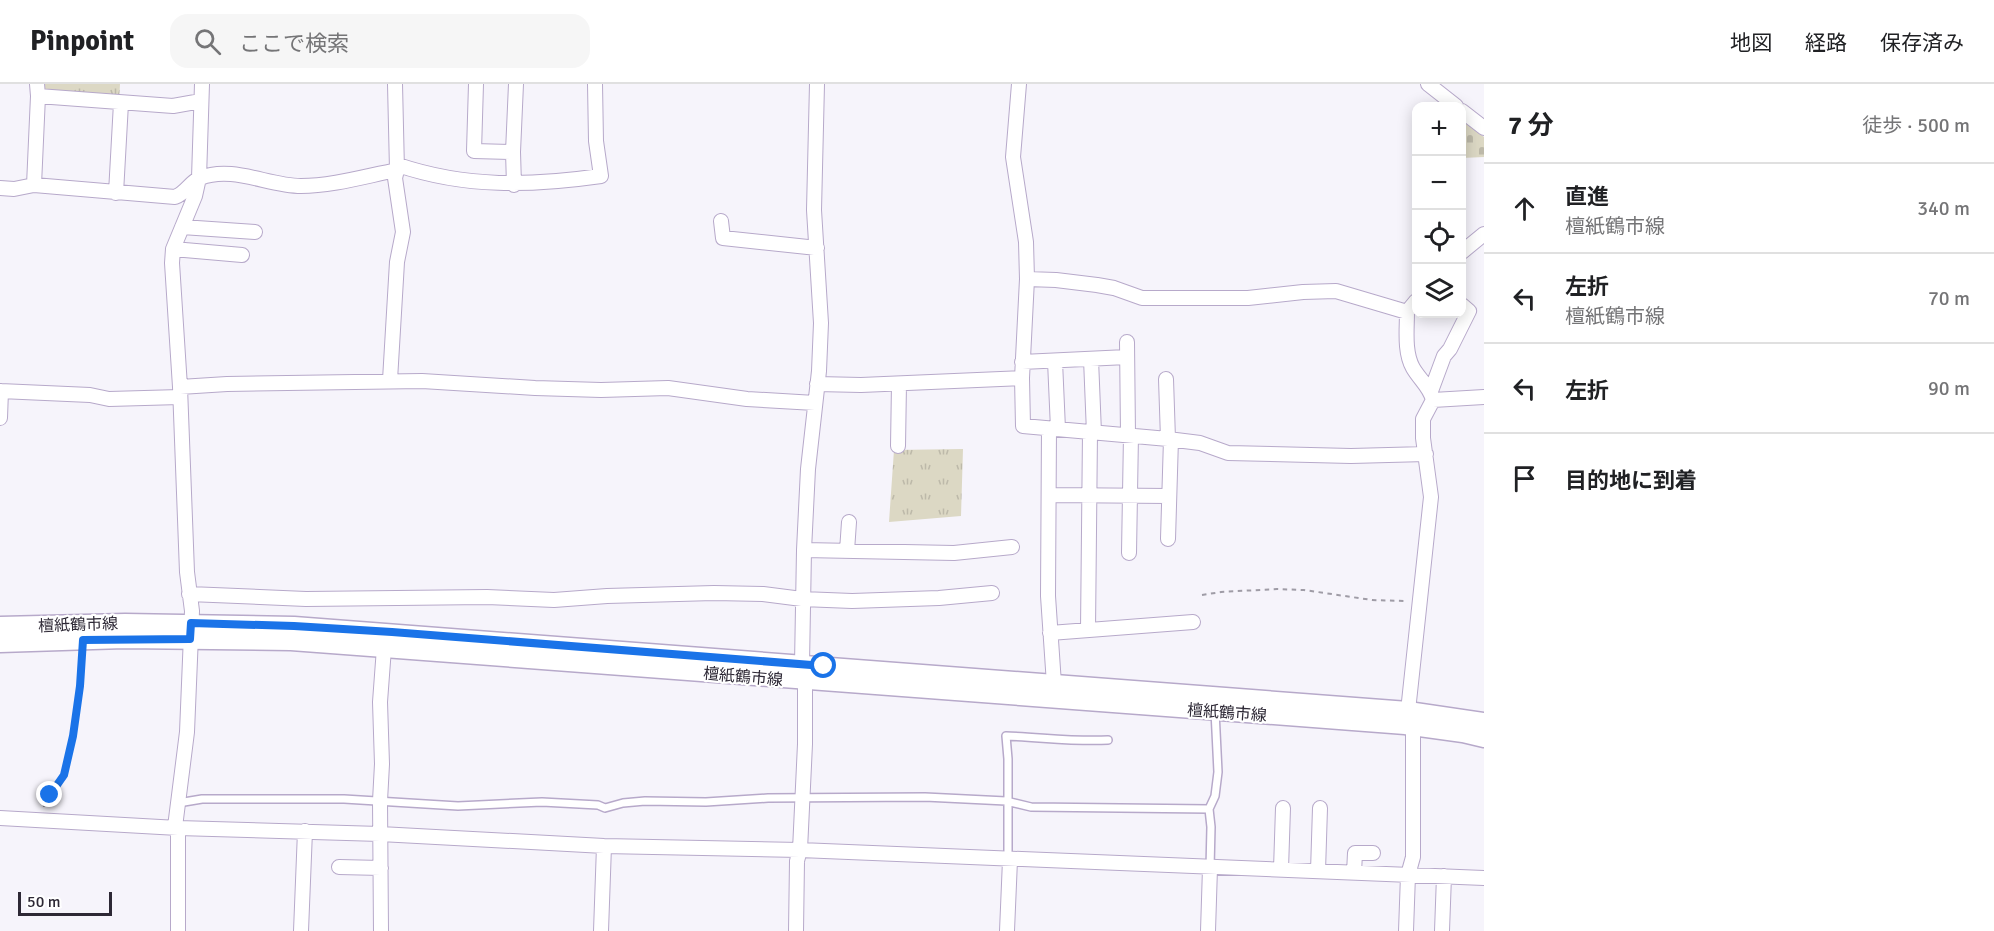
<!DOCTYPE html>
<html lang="ja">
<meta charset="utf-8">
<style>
:root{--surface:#fff;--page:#f6f6f6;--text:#202124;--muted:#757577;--line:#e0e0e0}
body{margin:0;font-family:Signika,"Noto Sans JP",sans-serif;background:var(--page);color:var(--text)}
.controls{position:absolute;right:18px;top:18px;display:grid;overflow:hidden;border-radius:12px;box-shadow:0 3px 15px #0003}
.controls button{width:54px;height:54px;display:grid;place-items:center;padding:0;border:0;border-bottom:2px solid var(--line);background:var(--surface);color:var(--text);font:30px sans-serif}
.scale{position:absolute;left:18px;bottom:15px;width:94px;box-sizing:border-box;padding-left:6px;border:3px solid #2d2835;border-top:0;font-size:16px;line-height:21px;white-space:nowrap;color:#2d2835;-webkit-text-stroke:4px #fff;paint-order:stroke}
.stop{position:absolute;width:18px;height:18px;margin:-14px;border:4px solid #1a73e8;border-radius:50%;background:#fff}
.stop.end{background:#1a73e8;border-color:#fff;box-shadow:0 2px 6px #0008}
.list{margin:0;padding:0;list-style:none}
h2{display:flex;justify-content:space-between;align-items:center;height:78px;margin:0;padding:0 24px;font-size:26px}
h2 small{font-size:20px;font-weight:400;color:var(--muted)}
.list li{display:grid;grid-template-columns:39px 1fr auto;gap:18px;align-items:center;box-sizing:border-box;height:90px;padding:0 24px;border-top:2px solid var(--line)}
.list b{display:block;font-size:22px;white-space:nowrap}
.list p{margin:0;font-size:20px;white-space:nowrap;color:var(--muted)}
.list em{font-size:20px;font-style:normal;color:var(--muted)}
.icon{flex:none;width:33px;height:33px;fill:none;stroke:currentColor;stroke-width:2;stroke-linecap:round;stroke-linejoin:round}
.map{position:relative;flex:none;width:1484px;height:847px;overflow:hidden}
header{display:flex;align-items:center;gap:36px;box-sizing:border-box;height:84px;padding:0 30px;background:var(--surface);border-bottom:2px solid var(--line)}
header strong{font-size:28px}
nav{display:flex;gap:33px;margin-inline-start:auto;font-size:21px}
.search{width:420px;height:54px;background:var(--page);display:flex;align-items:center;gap:15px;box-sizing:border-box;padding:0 21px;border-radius:18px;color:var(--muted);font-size:22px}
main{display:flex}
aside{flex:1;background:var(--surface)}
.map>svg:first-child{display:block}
</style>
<header>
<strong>Pinpoint</strong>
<div class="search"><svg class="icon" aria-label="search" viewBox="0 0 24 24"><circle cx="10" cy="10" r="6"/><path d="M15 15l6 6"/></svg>ここで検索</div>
<nav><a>地図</a><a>経路</a><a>保存済み</a></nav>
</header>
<main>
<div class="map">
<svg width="1484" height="847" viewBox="0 0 1484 847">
<defs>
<pattern id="cemetery-stones" width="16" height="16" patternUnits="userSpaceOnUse" patternTransform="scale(1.5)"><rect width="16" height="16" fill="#dcd8c4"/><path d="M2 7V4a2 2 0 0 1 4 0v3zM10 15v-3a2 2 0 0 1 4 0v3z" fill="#bdb9a9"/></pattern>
<pattern id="park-tufts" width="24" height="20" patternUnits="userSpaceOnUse" patternTransform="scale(1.5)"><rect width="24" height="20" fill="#dcd8c4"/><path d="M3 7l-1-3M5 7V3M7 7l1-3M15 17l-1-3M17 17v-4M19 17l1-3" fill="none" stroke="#bdb9a9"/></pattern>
</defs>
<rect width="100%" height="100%" fill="#f6f4fb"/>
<path fill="url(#cemetery-stones)" d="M1462 33 1484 53V73L1462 74Z"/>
<path fill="url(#park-tufts)" d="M40 0H120L119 19 44 11Z
M963 365 961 432 889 438 894 366Z"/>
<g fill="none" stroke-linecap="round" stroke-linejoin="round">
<g stroke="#b7a9ca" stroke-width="10">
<path id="lane" d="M178 719 202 715H344L458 722 542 718 598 721 605 724 623 719 645 717 706 718 768 714 925 713 1006 717 1031 723 1209 725
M1008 776V675L1006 652C1040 653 1074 658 1108 656
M1210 784 1211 743 1209 725 1215 712 1218 688 1215 627"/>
</g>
<g stroke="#b7a9ca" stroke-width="16">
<path id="street" d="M37 0 38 12 173 22 201 17
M476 0 474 67 513 68
M1428 0 1456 22
M1462 27 1484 44
M398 81C466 104 531 102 601 92L596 57 595 0
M34 101 38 12
M514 101 513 68 516 0
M0 104 14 105 34 101 175 113C186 109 190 98 200 94 233 81 268 102 301 102 332 102 366 92 397 86L395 0
M116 109 121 19
M721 137 723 154 817 164
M182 143 255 148
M173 165 242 171
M1462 168 1484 150
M1027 195 1056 196 1097 201 1114 204 1142 214H1248L1303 208 1336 207 1407 228
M1127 258 1128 351
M1091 275 1094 349
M1055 277 1058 345
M1022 278 1127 273
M1022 294 1023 342 1168 355 1200 359 1228 369 1351 372 1426 370
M1166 295 1168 355
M390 296 397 178 403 148 395 94 397 86
M817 300 861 301 1022 294 1027 195 1026 158 1013 73 1019 0
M180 303 227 300 422 297 535 304 601 306 668 304 747 315 815 319
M0 307 90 311 109 315 180 313
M1431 307 1444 272 1450 265 1469 227 1462 221
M1433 316 1484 313
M0 334 1 307
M1049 345 1048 512 1054 600
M898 362 899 300
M1049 411 1169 412
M1168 455 1171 355
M804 466 954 469 1012 463
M847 467 849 438
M1129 469 1131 351
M189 510 306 515 487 513 554 516 607 512 714 509 763 510 802 515 852 517 939 514 992 509
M1088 546 1090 348
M1050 549 1193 538
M1408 627 1431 413 1423 354V335L1433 316C1430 303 1420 296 1413 284 1404 268 1407 245 1407 228L1416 217
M0 734 178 744 380 750 604 762 800 766 1484 794
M175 743 187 648 192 527 187 488 180 303 172 179 173 165 195 112 199 94 202 0
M178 744V847
M339 783 381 784
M1281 785 1283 724
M1318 787 1320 724
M1354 789 1355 769H1373
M301 847 305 747
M381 847 380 717 382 680 380 618 384 564
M601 847 604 762
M796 847 797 777 800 766 805 660V597L802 580 804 466 808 385 819 287 821 239 814 126 817 0
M1007 847 1010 776
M1208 847 1210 784
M1406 847 1408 791 1413 773V642
M1442 847 1444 792"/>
</g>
<g stroke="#b7a9ca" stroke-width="21">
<path id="secondary" d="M0 542 125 539 294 542 1408 627 1484 638
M0 559 124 555 291 557 1405 641 1463 649 1484 654"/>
</g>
<path stroke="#9f9ca6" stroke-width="2" stroke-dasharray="4.5 4.5" stroke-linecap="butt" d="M1202 511 1221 508 1277 505 1304 506 1372 516 1406 517
M44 723 43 714C75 697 80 605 82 571"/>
<use href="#lane" stroke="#fff" stroke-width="7"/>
<use href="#street" stroke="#fff" stroke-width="14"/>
<use href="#secondary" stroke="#fff" stroke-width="18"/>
</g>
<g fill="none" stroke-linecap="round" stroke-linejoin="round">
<path stroke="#1a73e8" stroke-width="8" d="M50 711 64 691 73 652 80 602 83 556 190 555 191 539 294 542 392 548 824 582"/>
</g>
<g text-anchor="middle" stroke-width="4.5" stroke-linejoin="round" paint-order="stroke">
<g font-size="16" fill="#2d2835" stroke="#fff">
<text transform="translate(78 540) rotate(-2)" y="6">檀紙鶴市線</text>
<text transform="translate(743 592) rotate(5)" y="6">檀紙鶴市線</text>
<text transform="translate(1227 628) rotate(4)" y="6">檀紙鶴市線</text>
</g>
</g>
</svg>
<div class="controls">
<button>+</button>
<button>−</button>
<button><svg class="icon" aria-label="locate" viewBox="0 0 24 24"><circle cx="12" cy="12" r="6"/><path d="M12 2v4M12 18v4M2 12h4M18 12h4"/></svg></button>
<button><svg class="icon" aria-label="layers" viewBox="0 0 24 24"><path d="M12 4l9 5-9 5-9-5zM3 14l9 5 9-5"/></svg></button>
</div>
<div class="scale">50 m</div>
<div class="stop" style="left:824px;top:582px"></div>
<div class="stop end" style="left:50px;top:711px"></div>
</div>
<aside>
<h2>7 分<small>徒歩 · 500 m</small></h2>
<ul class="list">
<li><svg class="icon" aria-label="ahead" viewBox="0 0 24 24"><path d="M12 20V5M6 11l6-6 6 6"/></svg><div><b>直進</b><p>檀紙鶴市線</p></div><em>340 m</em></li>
<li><svg class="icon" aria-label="left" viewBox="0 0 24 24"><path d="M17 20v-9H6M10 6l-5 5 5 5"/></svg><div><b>左折</b><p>檀紙鶴市線</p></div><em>70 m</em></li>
<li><svg class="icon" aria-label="left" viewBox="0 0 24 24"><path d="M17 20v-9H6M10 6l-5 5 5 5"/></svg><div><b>左折</b></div><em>90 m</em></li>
<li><svg class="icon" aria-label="arrive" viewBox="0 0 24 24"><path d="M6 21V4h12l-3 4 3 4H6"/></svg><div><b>目的地に到着</b></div></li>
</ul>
</aside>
</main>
